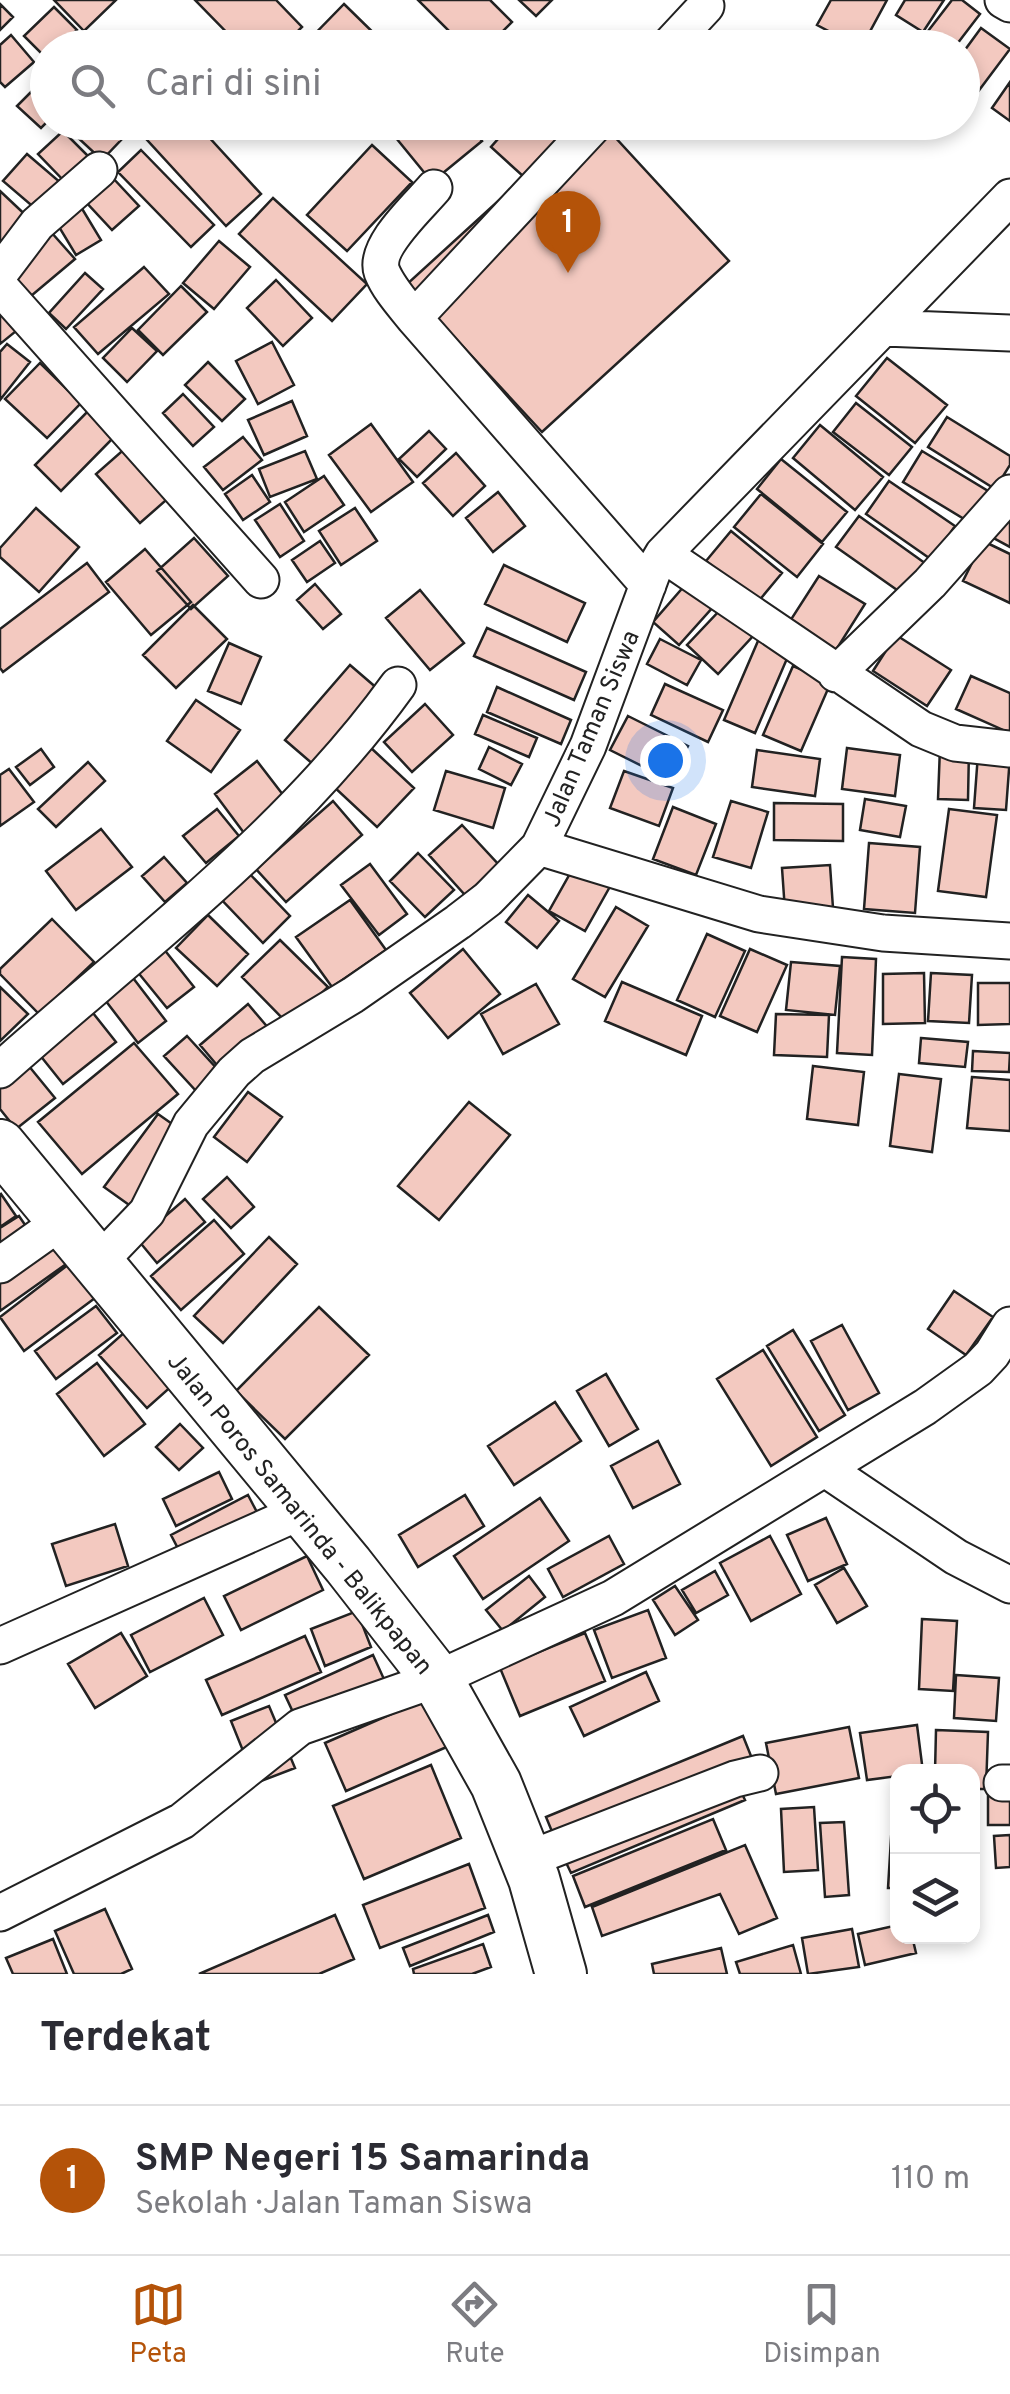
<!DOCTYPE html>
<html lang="id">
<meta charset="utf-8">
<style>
:root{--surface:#fff;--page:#f2f2f3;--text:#2b2b33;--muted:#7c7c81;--line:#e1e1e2;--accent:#b45309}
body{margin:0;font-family:Overpass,sans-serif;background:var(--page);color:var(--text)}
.controls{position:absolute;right:30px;bottom:30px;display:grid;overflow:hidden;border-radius:20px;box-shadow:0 5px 15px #0003}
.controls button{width:90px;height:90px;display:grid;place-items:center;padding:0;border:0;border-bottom:2px solid var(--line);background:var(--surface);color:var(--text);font:50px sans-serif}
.you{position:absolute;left:665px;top:760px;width:35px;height:35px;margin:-25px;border:8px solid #fff;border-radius:50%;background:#1a73e8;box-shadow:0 0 0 15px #1a73e833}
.badge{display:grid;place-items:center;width:65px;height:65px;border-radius:50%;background:var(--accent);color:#fff;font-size:32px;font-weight:700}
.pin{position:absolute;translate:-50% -82px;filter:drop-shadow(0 2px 5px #0008)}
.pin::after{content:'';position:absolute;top:52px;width:35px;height:30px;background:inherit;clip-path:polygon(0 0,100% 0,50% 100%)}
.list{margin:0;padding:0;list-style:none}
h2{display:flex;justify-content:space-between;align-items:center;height:130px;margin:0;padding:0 40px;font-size:42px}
h2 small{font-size:32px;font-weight:400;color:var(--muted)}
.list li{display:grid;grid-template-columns:65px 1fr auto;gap:30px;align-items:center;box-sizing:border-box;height:150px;padding:0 40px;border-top:2px solid var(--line)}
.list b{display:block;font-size:38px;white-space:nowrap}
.list p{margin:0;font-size:32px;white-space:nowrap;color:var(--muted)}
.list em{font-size:32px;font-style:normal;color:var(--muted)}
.icon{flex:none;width:55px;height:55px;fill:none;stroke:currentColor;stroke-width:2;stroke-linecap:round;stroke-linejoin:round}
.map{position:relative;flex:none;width:1010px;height:1974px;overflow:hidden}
.search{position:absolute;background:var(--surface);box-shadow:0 5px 15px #0003;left:30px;right:30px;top:30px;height:110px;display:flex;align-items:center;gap:25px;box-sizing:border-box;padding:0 35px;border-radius:55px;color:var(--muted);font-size:38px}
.sheet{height:280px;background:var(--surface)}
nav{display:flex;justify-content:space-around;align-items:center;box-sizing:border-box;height:140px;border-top:2px solid var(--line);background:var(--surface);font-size:28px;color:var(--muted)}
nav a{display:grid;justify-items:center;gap:5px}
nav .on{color:var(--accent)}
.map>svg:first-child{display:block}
</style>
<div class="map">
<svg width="1010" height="1974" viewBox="0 0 1010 1974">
<rect width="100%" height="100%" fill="#fff"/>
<path fill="#f3c9c0" stroke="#222" stroke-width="2.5" d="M54 0H116L84 31Z
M195 0H276L302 27 281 48H242Z
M418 0H490L512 22 486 48H466Z
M519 0H552L536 16Z
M831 0H887L861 48 817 25Z
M905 0H944L923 32 896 15Z
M952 0H962L980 14 954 48H915Z
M0 4 13 17 0 30Z
M344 4 389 48H309L305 44Z
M54 7 77 30 59 48H48L47 59 24 36Z
M981 28 1010 49 974 97 962 89V54Z
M11 35 34 62 5 87 0 82V45Z
M46 77 48 121 41 128 17 106Z
M1010 82V121L992 108Z
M61 122H102L121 140 102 160Z
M147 122H195L261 194 226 226 138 130Z
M383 122H466L482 141 432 182Z
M478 122H507L493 136Z
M513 122H568L571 125 524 177 491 147Z
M585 122H601L729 261 542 432 406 285Z
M63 131 93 161 68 185 38 154Z
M372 145 412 182 347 251 307 215Z
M141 150 214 225 191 247 118 172Z
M27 154 68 189 44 216 3 181Z
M112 177 139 206 112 230 85 201Z
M0 191 35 224 0 250Z
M273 198 367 284 332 321 239 234Z
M78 202 101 240 76 255 53 217Z
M51 232 75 259 31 296 8 269Z
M219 241 250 267 214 309 183 283Z
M144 267 169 294 98 354 74 327Z
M85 273 103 289 66 329 49 313Z
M276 280 312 318 283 346 247 308Z
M181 286 207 312 163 355 138 330Z
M0 309 26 323 0 344Z
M132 328 157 351 127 382 103 358Z
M272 342 294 385 258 404 236 361Z
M7 344 30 362 0 400V352Z
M887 358 947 405 915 443 856 396Z
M208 362 245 399 222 421 185 385Z
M40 363 81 403 47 438 5 399Z
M183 394 214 427 193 446 163 413Z
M292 401 307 436 264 455 248 420Z
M856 403 912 447 889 475 833 432Z
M91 408 118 433 61 491 35 465Z
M947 417 1010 456V465L995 489 928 447Z
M371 424 413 482 371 512 329 455Z
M820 425 883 477 855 510 793 458Z
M429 431 446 449 417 477 399 459Z
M243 437 262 460 223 490 204 467Z
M129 445 173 494 140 523 96 474Z
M305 451 317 479 270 497 259 469Z
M922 451 993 494 974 525 903 482Z
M456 453 485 486 453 516 423 483Z
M781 459 847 512 822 542 757 489Z
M252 475 270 502 243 520 225 494Z
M324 476 344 505 304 532 285 502Z
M889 481 955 526 932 560 866 514Z
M498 492 525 526 493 552 466 518Z
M761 494 823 544 797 577 734 527Z
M1010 501V547L988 535Z
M280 504 304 541 280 557 255 520Z
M36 508 79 547 39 592 0 557V548Z
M355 508 377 541 341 565 319 531Z
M859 516 929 566 907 597 836 547Z
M731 531 782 573 757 603 706 561Z
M194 538 228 576 191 609 157 571Z
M320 541 335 563 307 582 292 560Z
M983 541 1010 554V603L963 581Z
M145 549 191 602 151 635 106 582Z
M87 563 109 592 3 672 0 668V629Z
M504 565 585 603 567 642 485 604Z
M819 576 865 604 836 650 790 621Z
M315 584 341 614 323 629 297 600Z
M686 584 713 607 679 645 653 622Z
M420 590 464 643 430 670 386 618Z
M193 605 227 639 176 688 143 655Z
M722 608 753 636 718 674 687 645Z
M487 628 586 672 574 700 474 656Z
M761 634 792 647 755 733 724 720Z
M896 635 951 670 927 706 873 671Z
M660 639 701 660 687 685 647 664Z
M229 643 261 657 241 704 208 691Z
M350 665 379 690 314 765 285 740Z
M793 666 831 682 801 751 763 735Z
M971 676 1010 693V733L956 709Z
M665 684 723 710 708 742 651 715Z
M497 687 571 720 561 744 487 712Z
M196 700 240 730 211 772 167 741Z
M425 704 453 735 412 772 384 742Z
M483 715 537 738 529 757 475 734Z
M628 716 688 746 670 780 610 750Z
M370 747 414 788 377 827 333 786Z
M489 747 522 764 511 785 479 769Z
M847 748 900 755 895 796 842 789Z
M940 748 969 749 968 800 938 799Z
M41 749 54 767 30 785 16 767Z
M757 750 820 759 815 796 752 787Z
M978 754 1010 756 1006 810 974 808Z
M257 761 287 800 244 833 215 794Z
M88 762 105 781 56 827 38 809Z
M9 769 34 802 0 826V775Z
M446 771 505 788 493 828 434 810Z
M624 771 673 788 659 826 610 808Z
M865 799 906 806 900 837 860 830Z
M333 801 362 835 286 902 256 869Z
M731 801 768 812 751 868 713 857Z
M774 803 843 804V841L774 840Z
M673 807 716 824 696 875 653 859Z
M217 809 239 836 206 863 183 836Z
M949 809 997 815 986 897 938 891Z
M462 825 499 865 465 895 429 855Z
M101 829 132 867 76 910 46 871Z
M869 843 920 847 915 913 864 909Z
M418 853 454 890 425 917 390 881Z
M164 857 187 883 165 902 142 876Z
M576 863 612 883 585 931 549 911Z
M370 864 407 914 379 935 341 885Z
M830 865 833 908 785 911 782 868Z
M246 870 290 916 263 943 218 896Z
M528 895 559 921 537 948 506 922Z
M350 900 386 950 332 987 296 937Z
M616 907 648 926 605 997 573 979Z
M208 915 248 954 217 986 176 948Z
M52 919 94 962 39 1014 0 974V969Z
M707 934 745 951 715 1017 677 1000Z
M280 940 328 987 289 1025 242 977Z
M163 948 194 987 167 1008 136 970Z
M463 949 500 994 448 1038 410 993Z
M750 949 787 965 757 1032 720 1016Z
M842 957 876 959 872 1055 837 1053Z
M791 962 840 966 835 1015 786 1010Z
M924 973 925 1023 883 1024V974Z
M931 973 972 975 969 1023 928 1021Z
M130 974 166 1021 138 1043 102 996Z
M622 982 702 1016 686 1055 605 1021Z
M978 983H1010V1024L978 1025Z
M536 984 559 1024 503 1054 481 1014Z
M0 987 28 1014 0 1041Z
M248 1004 270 1030 222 1071 200 1045Z
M93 1013 116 1042 63 1084 39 1054Z
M776 1014 829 1015 827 1057 774 1055Z
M187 1036 219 1071 197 1092 164 1056Z
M921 1038 968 1042 965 1067 919 1063Z
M134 1043 178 1094 82 1174 38 1122Z
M973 1051 1010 1053 1009 1072 972 1071Z
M28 1065 55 1098 16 1129 0 1109V1088Z
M813 1066 864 1072 858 1125 807 1119Z
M899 1074 941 1079 932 1152 890 1146Z
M972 1077 1010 1080V1131L967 1128Z
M248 1092 282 1117 247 1162 214 1137Z
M469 1102 510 1135 439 1220 398 1186Z
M158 1114 185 1133 132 1207 104 1187Z
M227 1177 254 1207 231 1228 203 1199Z
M1 1194 16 1216 0 1227V1195Z
M185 1199 205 1222 157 1263 138 1240Z
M19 1216 34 1238 0 1260V1228Z
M214 1220 244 1254 181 1310 151 1276Z
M51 1237 69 1262 0 1311V1273Z
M269 1237 297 1264 223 1343 194 1316Z
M73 1261 99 1295 24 1351 0 1317Z
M954 1291 993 1317 966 1355 928 1329Z
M96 1306 117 1333 56 1379 35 1351Z
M319 1307 369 1355 285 1439 236 1391Z
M842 1325 879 1393 848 1410 811 1341Z
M793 1330 845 1415 819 1431 767 1346Z
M126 1331 174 1384 147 1408 99 1355Z
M763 1350 817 1437 771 1466 717 1379Z
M97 1363 145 1424 104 1456 57 1394Z
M606 1374 638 1429 609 1446 577 1391Z
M555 1402 581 1441 514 1485 488 1446Z
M180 1424 203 1448 179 1470 156 1447Z
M658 1441 680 1484 633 1508 611 1466Z
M219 1472 232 1499 176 1526 163 1499Z
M248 1495 261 1520 184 1560 171 1535Z
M465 1495 484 1526 418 1567 399 1535Z
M540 1498 569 1541 483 1599 454 1556Z
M826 1518 847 1564 808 1581 787 1535Z
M115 1524 128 1566 66 1586 52 1544Z
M609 1536 624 1564 563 1597 548 1569Z
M770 1536 801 1594 751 1621 720 1563Z
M307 1556 323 1590 241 1630 224 1596Z
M844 1568 867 1606 837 1623 815 1585Z
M715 1571 728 1595 696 1613 682 1590Z
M529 1576 545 1597 503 1631 486 1610Z
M675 1586 698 1620 675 1635 653 1600Z
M204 1598 223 1635 150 1672 131 1635Z
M648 1610 666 1658 612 1678 594 1630Z
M357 1611 371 1647 325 1666 311 1629Z
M922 1619 957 1621 953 1691 919 1689Z
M121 1633 147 1676 95 1708 68 1664Z
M585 1633 605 1681 520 1716 500 1668Z
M305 1636 321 1672 222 1715 206 1680Z
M373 1655 388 1688 300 1727 285 1695Z
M646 1672 659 1701 584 1736 570 1707Z
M956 1675 999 1678 996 1721 954 1718Z
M437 1694 458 1742 346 1791 325 1743Z
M269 1706 295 1768 256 1783 231 1721Z
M917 1725 923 1772H898V1776L867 1780 860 1733Z
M849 1727 859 1778 776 1794 766 1743Z
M936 1730 988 1732 986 1789H972V1772H935Z
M743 1736 755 1766 558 1846 546 1817Z
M431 1765 461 1838 364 1879 333 1806Z
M735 1779 745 1800 571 1873 561 1852Z
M988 1791H1010V1825H988Z
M814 1807 818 1870 784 1872 781 1809Z
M713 1819 726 1850 585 1907 573 1876Z
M844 1822 849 1895 825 1897 820 1823Z
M892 1822H898V1888H888Z
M1010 1835V1867L996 1868 994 1836Z
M745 1845 777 1918 739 1934 720 1894 602 1936 592 1907Z
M469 1864 485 1908 380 1948 363 1905Z
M105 1909 132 1969 121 1974H74L55 1931Z
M335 1915 354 1959 319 1974H199Z
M488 1915 494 1932 410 1966 403 1948Z
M898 1925V1936H912L916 1953 865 1965 858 1934Z
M852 1929 859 1967 808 1974 802 1938Z
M53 1939 67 1974H13L6 1958Z
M483 1944 491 1967 472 1974H414L413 1969Z
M793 1945 801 1974H740L736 1962Z
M721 1948 727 1974H654L652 1964Z"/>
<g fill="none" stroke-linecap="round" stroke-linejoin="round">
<g stroke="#222" stroke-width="39">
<path id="minor" d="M1003 0 1010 4
M667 48 706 6
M434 188C418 207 373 247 382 272 389 289 403 304 414 318L648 585
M0 273 37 224 99 170
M0 287 261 580
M414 318 597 122
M884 328 1010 333
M663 554 921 729 955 743 1010 749
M836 674 930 583 1010 493
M539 847 759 914 883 933 1010 941
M0 1070C137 948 290 835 398 685
M98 1263 147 1212 191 1124 234 1072 252 1056 353 995 458 922 488 899 539 847 588 746 653 571 663 554 1010 197
M0 1265 62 1221
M827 1470 956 1557 1010 1585
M0 1646 302 1511
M1002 1783H1010
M526 1860 735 1779 760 1773
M0 1913 182 1821 300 1727 437 1679 613 1598 925 1407 978 1369 992 1354 1010 1325"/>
</g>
<g stroke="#222" stroke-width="54">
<path id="highway" d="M0 1145 348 1565 437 1679 496 1784 534 1879 561 1974"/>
</g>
<use href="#minor" stroke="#fff" stroke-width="35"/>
<use href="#highway" stroke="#fff" stroke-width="50"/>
</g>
<g text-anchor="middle" stroke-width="8" stroke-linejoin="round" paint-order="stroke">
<g font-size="25" fill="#222" stroke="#fff">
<text transform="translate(590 728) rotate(-67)" y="9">Jalan Taman Siswa</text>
<text transform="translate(301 1513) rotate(51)" y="9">Jalan Poros Samarinda - Balikpapan</text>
</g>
</g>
</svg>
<div class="controls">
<button><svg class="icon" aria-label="locate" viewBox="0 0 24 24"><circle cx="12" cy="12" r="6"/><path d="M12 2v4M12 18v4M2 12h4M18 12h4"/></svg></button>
<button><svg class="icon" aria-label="layers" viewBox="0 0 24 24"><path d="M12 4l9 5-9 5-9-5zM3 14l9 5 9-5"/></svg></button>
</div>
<div class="you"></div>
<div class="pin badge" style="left:568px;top:273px">1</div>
<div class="search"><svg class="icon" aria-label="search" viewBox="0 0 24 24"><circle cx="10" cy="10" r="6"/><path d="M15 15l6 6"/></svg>Cari di sini</div>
</div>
<section class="sheet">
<h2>Terdekat<small></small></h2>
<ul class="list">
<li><span class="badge">1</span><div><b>SMP Negeri 15 Samarinda</b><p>Sekolah · Jalan Taman Siswa</p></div><em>110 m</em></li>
</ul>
</section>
<nav>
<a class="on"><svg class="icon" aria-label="map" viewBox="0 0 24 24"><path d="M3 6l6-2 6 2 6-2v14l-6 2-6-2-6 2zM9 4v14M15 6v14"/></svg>Peta</a>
<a><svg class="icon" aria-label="directions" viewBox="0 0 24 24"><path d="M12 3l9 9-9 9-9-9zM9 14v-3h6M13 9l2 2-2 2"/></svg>Rute</a>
<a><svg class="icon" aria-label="saved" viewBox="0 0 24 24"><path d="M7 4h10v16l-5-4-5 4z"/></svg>Disimpan</a>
</nav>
